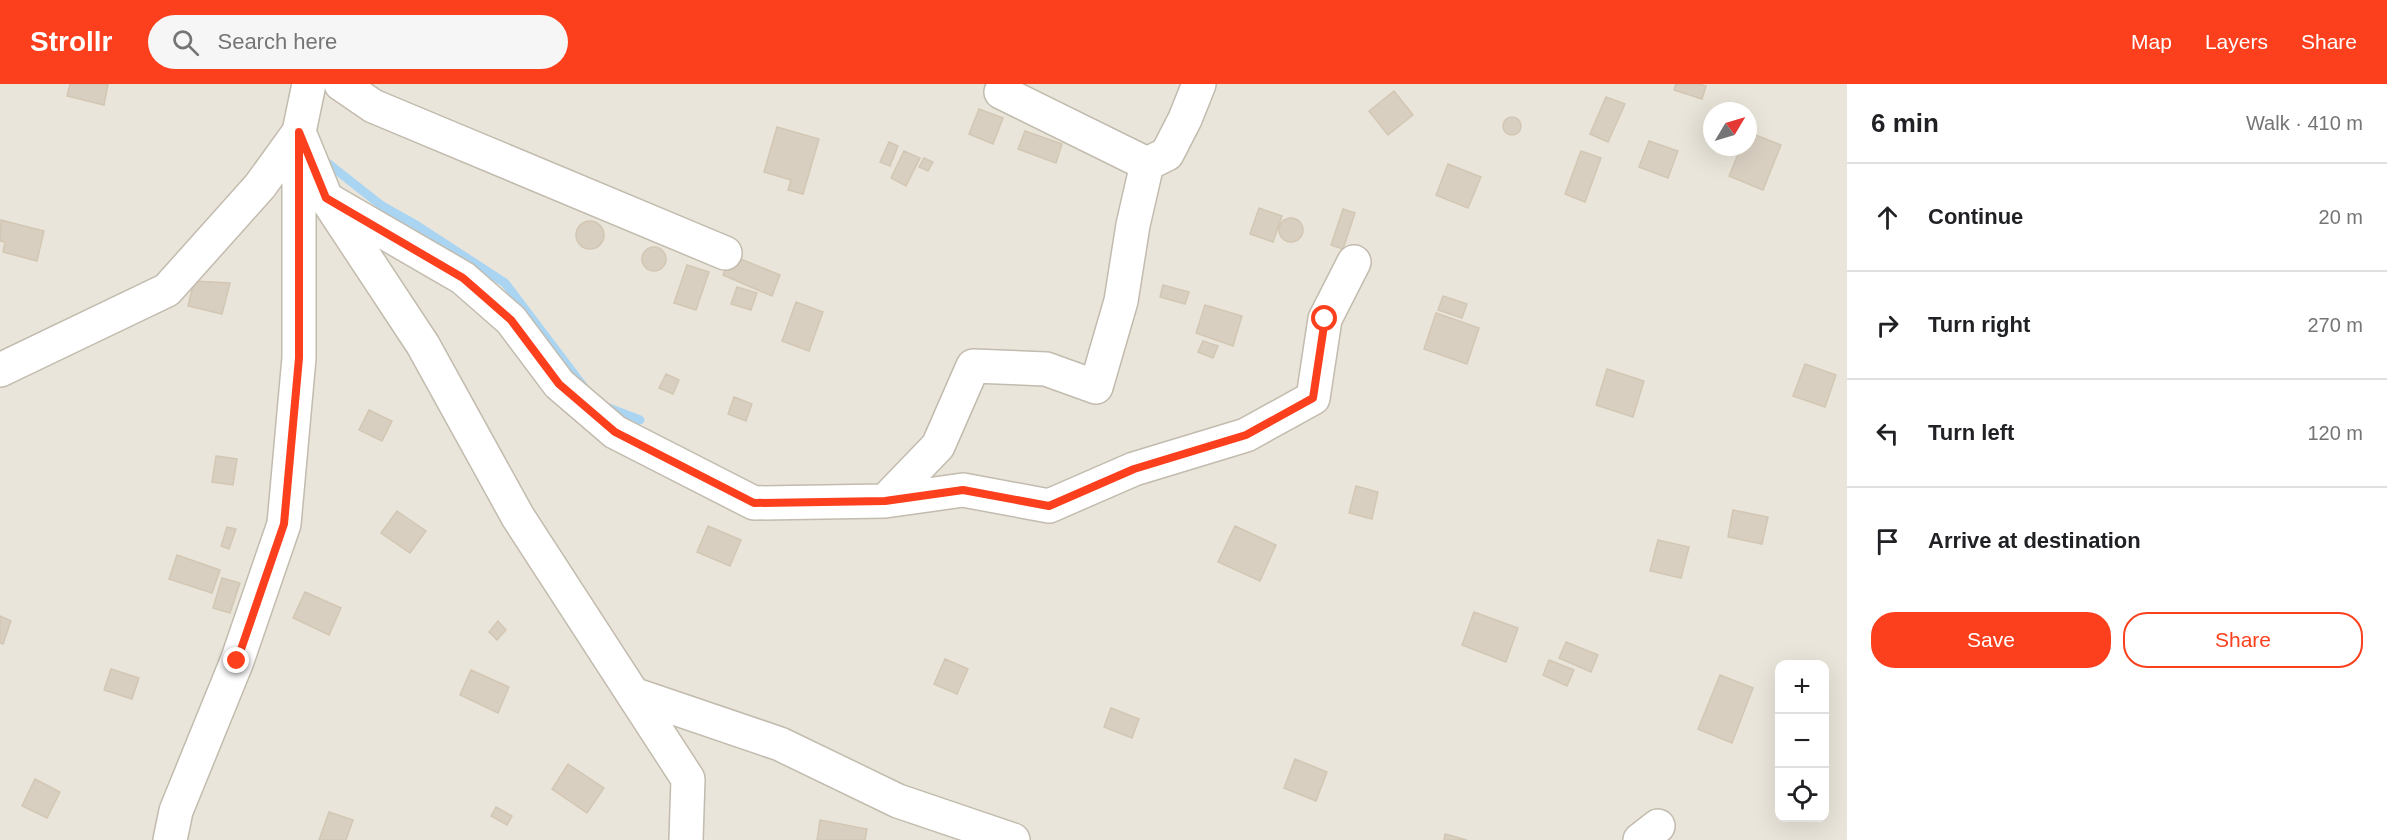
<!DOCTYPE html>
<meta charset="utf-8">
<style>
:root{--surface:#fff;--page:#f6f6f6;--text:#202124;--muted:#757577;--line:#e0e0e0;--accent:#fc3f1d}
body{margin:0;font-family:Helvetica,sans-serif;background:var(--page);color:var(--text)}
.controls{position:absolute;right:18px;bottom:18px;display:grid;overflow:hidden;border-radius:12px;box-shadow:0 6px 24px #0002}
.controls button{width:54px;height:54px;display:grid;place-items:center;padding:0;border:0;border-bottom:2px solid var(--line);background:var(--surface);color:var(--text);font:30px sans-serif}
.compass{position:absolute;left:1703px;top:18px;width:54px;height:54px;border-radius:50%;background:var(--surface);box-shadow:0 6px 24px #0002;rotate:52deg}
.stop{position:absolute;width:18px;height:18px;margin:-14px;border:4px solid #fc3f1d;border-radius:50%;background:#fff}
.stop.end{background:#fc3f1d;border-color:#fff;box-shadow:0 2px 6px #0008}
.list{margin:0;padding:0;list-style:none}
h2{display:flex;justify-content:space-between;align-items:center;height:78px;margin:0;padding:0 24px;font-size:26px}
h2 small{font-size:20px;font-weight:400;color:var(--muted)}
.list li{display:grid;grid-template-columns:39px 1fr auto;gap:18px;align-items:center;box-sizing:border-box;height:108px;padding:0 24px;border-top:2px solid var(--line)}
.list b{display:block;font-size:22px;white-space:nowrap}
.list em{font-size:20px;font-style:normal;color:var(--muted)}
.actions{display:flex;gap:12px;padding:18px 24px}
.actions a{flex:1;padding:14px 0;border:2px solid var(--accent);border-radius:24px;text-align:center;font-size:21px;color:var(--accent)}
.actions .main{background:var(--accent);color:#fff}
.icon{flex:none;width:33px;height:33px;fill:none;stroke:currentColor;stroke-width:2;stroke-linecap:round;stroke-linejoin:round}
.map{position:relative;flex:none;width:1847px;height:756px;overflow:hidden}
header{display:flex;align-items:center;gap:36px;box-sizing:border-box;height:84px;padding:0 30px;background:var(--accent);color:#fff}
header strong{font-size:28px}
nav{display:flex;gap:33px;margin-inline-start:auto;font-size:21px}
.search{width:420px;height:54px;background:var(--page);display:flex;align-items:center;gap:15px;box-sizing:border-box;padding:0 21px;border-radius:33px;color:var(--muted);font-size:22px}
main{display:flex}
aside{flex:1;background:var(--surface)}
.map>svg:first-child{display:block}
</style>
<header>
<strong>Strollr</strong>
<div class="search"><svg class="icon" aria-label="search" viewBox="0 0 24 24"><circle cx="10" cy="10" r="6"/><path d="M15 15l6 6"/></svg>Search here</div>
<nav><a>Map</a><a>Layers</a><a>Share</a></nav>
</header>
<main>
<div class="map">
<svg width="1847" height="756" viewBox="0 0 1847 756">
<rect width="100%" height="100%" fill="#f6f3ec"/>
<path fill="#eae5da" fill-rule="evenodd" d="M0 0H1847V756H0ZM1712 27H1748V63H1712ZM1780 580H1824V734H1780Z"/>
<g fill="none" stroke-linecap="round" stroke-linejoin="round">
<path stroke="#a9d4f2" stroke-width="9" d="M325 77 382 122 416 141 505 199 583 302
M606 323 640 336"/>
</g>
<path fill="#d8cfc1" stroke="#d3c7b4" stroke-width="1.5" d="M70 0H108L104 21 67 12Z
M1676 0H1699L1706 2 1702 15 1674 6Z
M1394 7 1413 31 1388 51 1369 27Z
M1606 13 1625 20 1608 58 1590 50Z
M979 25 1003 34 993 60 969 50Z
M1503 42a9 9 0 1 1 18 0a9 9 0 1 1-18 0Z
M777 43 819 55 803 110 788 106 791 96 764 88Z
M1025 47 1062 60 1056 79 1018 65Z
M1748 48 1781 61 1763 106 1729 92 1741 63H1748Z
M1649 57 1678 67 1668 94 1639 83Z
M889 58 898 62 890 82 880 78Z
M904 67 920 74 906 102 891 94Z
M1581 67 1601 74 1585 118 1565 110Z
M924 74 933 78 928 87 919 83Z
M1448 80 1481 93 1468 124 1436 111Z
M1259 124 1282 132 1273 158 1250 150Z
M1343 125 1355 129 1343 165 1331 161Z
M1279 146a12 12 0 1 1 24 0a12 12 0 1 1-24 0Z
M1 136 44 147 37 177 3 168 5 158 0 157Z
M576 151a14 14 0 1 1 28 0a14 14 0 1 1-28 0Z
M642 175a12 12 0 1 1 24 0a12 12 0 1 1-24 0Z
M731 171 780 191 772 212 723 191Z
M687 181 709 188 696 226 674 219Z
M194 197 230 199 222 230 188 222Z
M1163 201 1189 208 1185 220 1160 213Z
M737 203 757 209 751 226 731 220Z
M1443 212 1467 220 1462 234 1438 226Z
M796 218 823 228 809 267 782 257Z
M1205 221 1242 232 1233 262 1196 249Z
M1436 229 1479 244 1467 280 1424 265Z
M1203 257 1218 262 1213 274 1198 268Z
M1805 280 1836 291 1825 323 1793 312Z
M1607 285 1644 297 1633 333 1596 321Z
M666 290 679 296 673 310 659 304Z
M734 313 752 320 746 337 728 330Z
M369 326 392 337 382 357 359 346Z
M216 372 237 375 233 401 212 398Z
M1356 402 1378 408 1372 435 1349 429Z
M1733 426 1768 433 1762 460 1728 453Z
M397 427 426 447 410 469 381 449Z
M708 442 741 456 730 482 697 468Z
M1235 442 1276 461 1260 497 1218 478Z
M227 443 236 445 229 465 221 462Z
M1658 456 1689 463 1681 494 1650 487Z
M177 471 220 486 212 509 169 495Z
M222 494 240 499 230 529 213 524Z
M305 508 341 524 329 551 293 534Z
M1474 528 1518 544 1506 578 1462 561Z
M0 532 11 537 3 560 0 559Z
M498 537 506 546 497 556 489 548Z
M1566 558 1598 571 1591 588 1559 574Z
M945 575 968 585 957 610 934 600Z
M1549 576 1574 586 1567 602 1543 591Z
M111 585 139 594 132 615 104 606Z
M471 586 509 603 498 629 460 611Z
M1720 591 1753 604 1732 659 1698 645Z
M1111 624 1139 635 1132 654 1104 643Z
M1295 675 1327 688 1316 717 1284 704Z
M568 680 604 704 587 729 552 705Z
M35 695 60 708 47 734 22 722Z
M496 723 512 732 507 741 491 732Z
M329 728 353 736 346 756H319Z
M820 736 867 745 865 756H817Z
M1445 750 1467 756H1444Z"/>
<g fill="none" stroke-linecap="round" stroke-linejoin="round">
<g stroke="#c2bbae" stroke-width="36">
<path id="minor" d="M341 0 373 22 725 169
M1001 8 1147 80
M332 118 463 194 511 236 559 300 615 348 754 419 885 417 963 406 1049 422 1134 385 1246 351 1313 314 1325 235 1354 178
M0 286 167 206 260 102 299 48 309 0
M885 417 938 362 973 282 1046 285 1096 303 1121 217 1133 141 1147 80 1167 70 1185 35 1199 0
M633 610 780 660 898 717 1013 756
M170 756 176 727 237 577 284 440 299 274V48L326 114 423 261 518 433 688 695 686 756
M1640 756 1658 742"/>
</g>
<use href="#minor" stroke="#fff" stroke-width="33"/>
</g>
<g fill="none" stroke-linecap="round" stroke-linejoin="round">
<path stroke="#fc3f1d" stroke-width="8" d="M237 577 284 440 299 274V48L326 114 463 194 511 236 559 300 615 348 754 419 885 417 963 406 1049 422 1134 385 1246 351 1313 314 1325 235"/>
</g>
</svg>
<div class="controls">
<button>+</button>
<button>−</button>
<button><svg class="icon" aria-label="locate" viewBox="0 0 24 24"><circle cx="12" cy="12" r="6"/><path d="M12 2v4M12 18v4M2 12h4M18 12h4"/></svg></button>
</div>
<svg class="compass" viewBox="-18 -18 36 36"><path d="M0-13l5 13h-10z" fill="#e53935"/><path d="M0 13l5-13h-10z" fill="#757577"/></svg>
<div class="stop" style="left:1325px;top:235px"></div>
<div class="stop end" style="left:237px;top:577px"></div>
</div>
<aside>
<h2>6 min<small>Walk · 410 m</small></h2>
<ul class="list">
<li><svg class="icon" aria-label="ahead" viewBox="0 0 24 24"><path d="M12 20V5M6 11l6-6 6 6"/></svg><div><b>Continue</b></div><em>20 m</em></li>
<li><svg class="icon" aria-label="right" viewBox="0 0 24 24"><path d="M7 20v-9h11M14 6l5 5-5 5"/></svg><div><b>Turn right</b></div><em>270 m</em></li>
<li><svg class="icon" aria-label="left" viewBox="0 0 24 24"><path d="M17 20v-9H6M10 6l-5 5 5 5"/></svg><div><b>Turn left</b></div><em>120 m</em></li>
<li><svg class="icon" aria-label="arrive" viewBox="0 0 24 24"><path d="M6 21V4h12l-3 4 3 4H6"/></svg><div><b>Arrive at destination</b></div></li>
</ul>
<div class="actions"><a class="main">Save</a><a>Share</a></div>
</aside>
</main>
